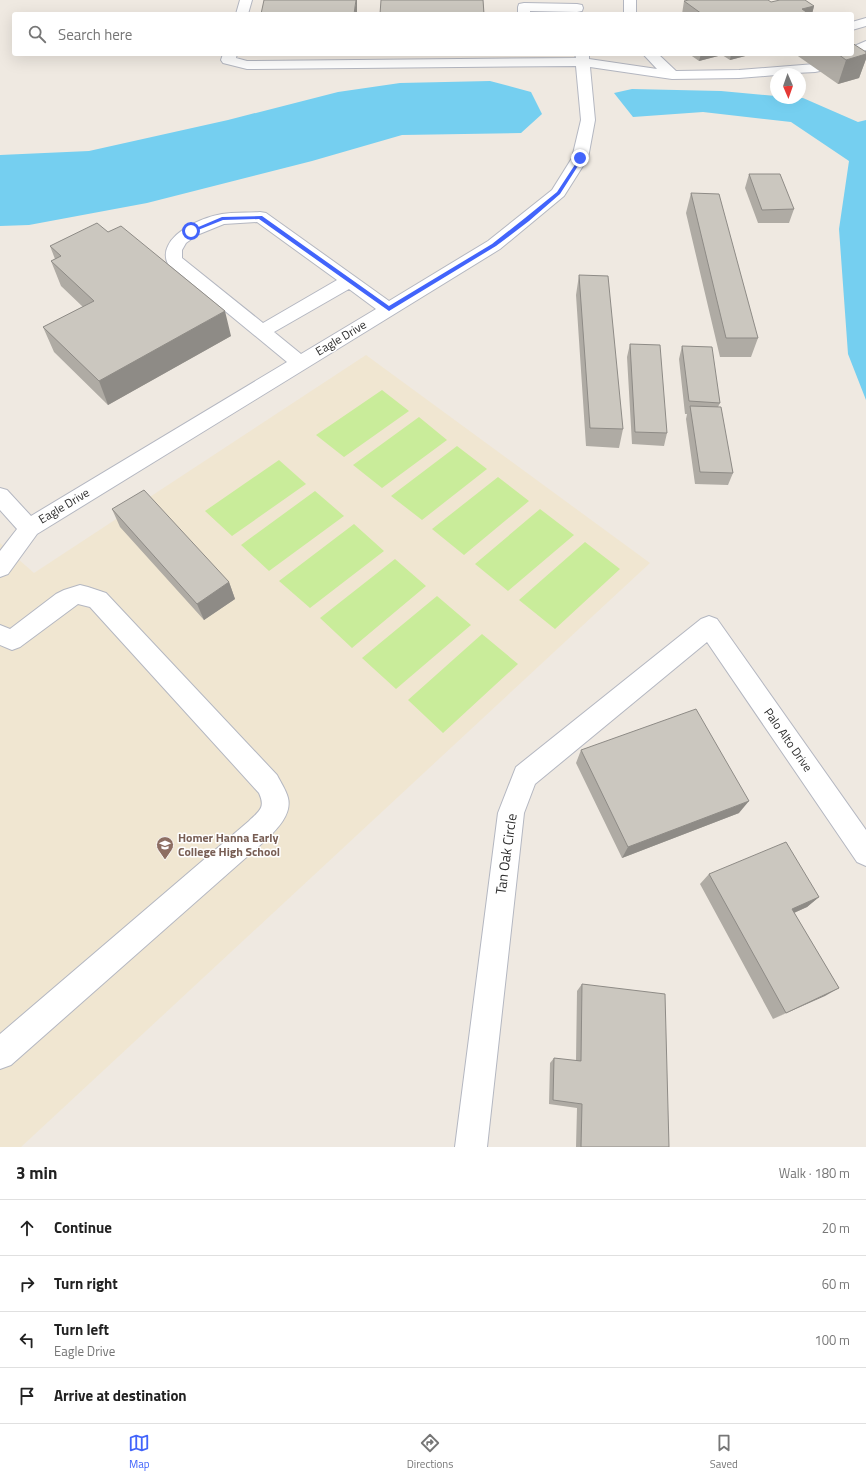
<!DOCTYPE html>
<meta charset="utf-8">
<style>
:root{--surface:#fff;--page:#f6f6f6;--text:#222;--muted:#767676;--line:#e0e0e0;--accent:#4264fb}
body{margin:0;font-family:"Titillium Web",sans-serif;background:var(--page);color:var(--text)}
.compass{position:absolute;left:770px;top:68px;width:36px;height:36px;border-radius:50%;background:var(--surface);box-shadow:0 4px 16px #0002;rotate:178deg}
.stop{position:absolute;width:12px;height:12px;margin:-9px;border:3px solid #4264fb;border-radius:50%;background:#fff}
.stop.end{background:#4264fb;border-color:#fff;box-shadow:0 1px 4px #0008}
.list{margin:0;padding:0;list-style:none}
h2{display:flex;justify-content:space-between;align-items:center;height:52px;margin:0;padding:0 16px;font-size:17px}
h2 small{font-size:13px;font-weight:400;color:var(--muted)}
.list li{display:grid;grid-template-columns:26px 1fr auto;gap:12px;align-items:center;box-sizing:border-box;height:56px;padding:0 16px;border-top:1px solid var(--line)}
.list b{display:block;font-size:15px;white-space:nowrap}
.list p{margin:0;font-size:13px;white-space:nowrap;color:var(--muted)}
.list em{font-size:13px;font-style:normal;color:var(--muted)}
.icon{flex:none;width:22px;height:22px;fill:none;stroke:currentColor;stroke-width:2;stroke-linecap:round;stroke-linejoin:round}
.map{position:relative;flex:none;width:866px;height:1147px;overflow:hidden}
.search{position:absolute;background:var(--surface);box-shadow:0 4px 16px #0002;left:12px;right:12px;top:12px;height:44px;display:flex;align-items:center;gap:10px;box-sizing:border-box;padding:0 14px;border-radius:4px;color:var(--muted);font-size:15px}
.sheet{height:276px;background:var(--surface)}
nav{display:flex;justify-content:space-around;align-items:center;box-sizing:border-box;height:56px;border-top:1px solid var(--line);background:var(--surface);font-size:11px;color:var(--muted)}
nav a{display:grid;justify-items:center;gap:2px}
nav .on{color:var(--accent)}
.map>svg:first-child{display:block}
</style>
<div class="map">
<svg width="866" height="1147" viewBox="0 0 866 1147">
<rect width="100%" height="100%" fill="#efe9e1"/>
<path fill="#f0e6d1" d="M366 355 650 563 21 1147H0V543L34 573Z"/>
<path fill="#c9ec9a" d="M382 390 409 411 344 457 316 435Z
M419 417 447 440 382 488 353 465Z
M457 446 487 469 422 520 391 496Z
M279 460 306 484 232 536 205 511Z
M498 477 529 501 464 555 432 529Z
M315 491 344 516 269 571 241 545Z
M540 509 574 535 508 591 475 564Z
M354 524 384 551 310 608 279 581Z
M585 542 620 569 555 629 519 600Z
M395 559 426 586 352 648 320 618Z
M437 596 471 625 396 689 362 658Z
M482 634 518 664 443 733 408 700Z"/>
<path fill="#75cff0" d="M490 81 531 92 542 114 521 133 402 135 312 161 147 203 29 225 0 226V155L89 151 228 120 338 92 400 83Z
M632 89 721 91 776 96V98H803L858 122 866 120V400L848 354 839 229 849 161 791 122 703 112 633 117 614 93Z"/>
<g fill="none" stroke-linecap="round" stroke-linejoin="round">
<g stroke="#b4b7c1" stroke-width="2">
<path id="minor" d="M240 0H252L248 14H236Z
M624 0H636V14H624Z
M524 3 577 4 582 5 583 8 582 11 577 12 530 11V14H518V7L519 4Z
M866 18V26L852 30V22Z
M866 41V50L852 56 847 55 852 54V47Z
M223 54H237L236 58 247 61 576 58 575 54H589V59L657 69 643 54H658L676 71 739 70 815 64 820 65 822 68 820 71 815 72 776 74V75L739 78 672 79 590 67 595 120 588 158 564 196 500 249 37 534 8 574 0 577V551L17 529 0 510V488L7 490 31 516 287 362 168 264C165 258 165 252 168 246 176 229 204 217 222 214 235 212 248 213 260 212L266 213 389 301 488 241 552 190 572 158 581 120 576 66 247 69 223 63 221 60ZM257 222 337 280 263 323 182 258V250L186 243 197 235 224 224ZM349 289 376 309 301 354 274 332Z
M80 585 88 587 106 593 277 775C281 783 286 790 288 798 292 814 277 829 267 839L11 1065 0 1069V1034L249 821C259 811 266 808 259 793L90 607 78 604 20 647 12 650 0 645V625L10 629 56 594 64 590Z
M709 616 717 619 866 830V866L857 862 707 642 535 784 524 813 487 1147H455L498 813 516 767 701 619Z"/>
</g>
<use href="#minor" fill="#fff" fill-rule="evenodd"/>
</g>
<path fill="#afaba4" d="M483 0 484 14H380Z
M684 1 771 2 814 6 812 14H682Z
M866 52V59L859 78 838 84 795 54H852Z
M689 54H753L730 60 722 55 699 61Z
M749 174 794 209 789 223H758L745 188Z
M691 193 758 338 751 357H720L686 213Z
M50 246 231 336 108 405 54 352 43 327 83 307 61 286 51 261 55 259Z
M579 275 623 429 619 448 586 446 576 295Z
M630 344 667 433 664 446 632 444 627 357Z
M682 346 720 403 718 407 733 473 728 485 695 484 686 419 687 414H685L679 359Z
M112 509 229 582 235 599 204 620 120 527Z
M581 750 739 813 622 858 576 763Z
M709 874 819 897 807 907 794 913 839 988 773 1019 700 884Z
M582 984 669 1147H576L577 1108 549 1104 550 1063 554 1058 576 1061 577 991Z"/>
<path fill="#8e8b86" d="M356 0H357V14H354Z
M814 6 812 14H800L802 9Z
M701 54H723L722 55 699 61Z
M731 54H753L730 60Z
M769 54H776L769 56Z
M866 54V59L859 78 838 84 846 60Z
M225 311 231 336 108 405 99 381Z
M229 582 235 599 204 620 197 604Z
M749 801 739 813 622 858 628 847Z
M819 897 807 907 780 919 792 909Z
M839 988 825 996 773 1019 786 1013Z"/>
<path fill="#cbc7bf" stroke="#8e8b86" d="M264 0H356L354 14H261Z
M381 0H483L484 14 441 13V14H380Z
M689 0H768L771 2 780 0H805L814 6 802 9 809 14H702L684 1Z
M852 43 866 52V54L846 60 838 54H852Z
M749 174H780L794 209 762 210Z
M691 193 719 194 758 338H726Z
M97 223 108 232 121 226 225 311 99 381 43 327 94 301 51 261 61 256 50 246Z
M579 275 608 276 623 429 590 428Z
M630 344 660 345 667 433 635 432Z
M682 346 712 347 720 403 689 401Z
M690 406 721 407 733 473 700 472Z
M144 490 229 582 197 604 112 509Z
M696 709 749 801 628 847 581 750Z
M786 842 819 897 792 909 839 988 786 1013 709 874Z
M582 984 665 994 669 1147H581L582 1104 553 1100 554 1058 581 1061Z"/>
<path fill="#4264fb" d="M580 157 583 158 560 194 529 221 496 246 389 311 259 219 223 220 193 232 189 231 222 217 262 216 389 306 492 244 525 218 557 192Z"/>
<defs>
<g id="school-pin" transform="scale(0.9)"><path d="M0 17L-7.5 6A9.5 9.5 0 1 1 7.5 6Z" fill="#8d6e63" stroke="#fff"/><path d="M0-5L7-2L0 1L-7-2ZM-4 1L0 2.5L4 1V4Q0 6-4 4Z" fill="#fff"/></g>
</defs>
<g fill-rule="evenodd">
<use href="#school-pin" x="165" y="845"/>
</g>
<g text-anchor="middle" stroke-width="3" stroke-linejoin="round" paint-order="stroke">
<g font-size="12" fill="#2e2e2e" stroke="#fff">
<text transform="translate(341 338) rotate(-31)" y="4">Eagle Drive</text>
<text transform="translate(64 506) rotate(-31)" y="4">Eagle Drive</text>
<text transform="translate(788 740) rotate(55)" y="4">Palo Alto Drive</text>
</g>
<g font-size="12" font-weight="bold" fill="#785e54" stroke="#fff" text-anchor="start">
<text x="178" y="842">Homer Hanna Early<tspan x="178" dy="14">College High School</tspan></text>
</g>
<g font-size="14" fill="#2e2e2e" stroke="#fff">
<text transform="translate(506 854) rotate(-82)" y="5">Tan Oak Circle</text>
</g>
</g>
</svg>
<svg class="compass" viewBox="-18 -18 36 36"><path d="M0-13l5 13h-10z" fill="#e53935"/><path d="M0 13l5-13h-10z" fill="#767676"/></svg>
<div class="stop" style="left:191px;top:231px"></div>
<div class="stop end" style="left:580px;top:158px"></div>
<div class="search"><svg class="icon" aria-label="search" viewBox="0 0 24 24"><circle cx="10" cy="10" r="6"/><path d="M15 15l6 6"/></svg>Search here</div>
</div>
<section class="sheet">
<h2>3 min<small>Walk · 180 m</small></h2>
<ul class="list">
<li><svg class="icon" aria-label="ahead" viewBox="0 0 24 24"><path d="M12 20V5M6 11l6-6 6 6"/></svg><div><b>Continue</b></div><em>20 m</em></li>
<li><svg class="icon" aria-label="right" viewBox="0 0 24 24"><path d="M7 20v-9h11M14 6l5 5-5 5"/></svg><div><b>Turn right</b></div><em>60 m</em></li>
<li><svg class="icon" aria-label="left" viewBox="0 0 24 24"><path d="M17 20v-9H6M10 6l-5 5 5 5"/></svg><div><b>Turn left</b><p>Eagle Drive</p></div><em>100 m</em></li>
<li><svg class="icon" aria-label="arrive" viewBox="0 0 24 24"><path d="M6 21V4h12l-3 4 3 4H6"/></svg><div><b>Arrive at destination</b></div></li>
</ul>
</section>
<nav>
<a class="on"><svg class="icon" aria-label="map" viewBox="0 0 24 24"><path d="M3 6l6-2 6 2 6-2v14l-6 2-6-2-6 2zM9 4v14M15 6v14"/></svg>Map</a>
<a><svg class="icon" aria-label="directions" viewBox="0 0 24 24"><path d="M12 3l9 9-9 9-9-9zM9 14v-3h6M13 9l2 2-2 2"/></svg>Directions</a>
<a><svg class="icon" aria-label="saved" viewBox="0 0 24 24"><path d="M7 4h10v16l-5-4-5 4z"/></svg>Saved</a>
</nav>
